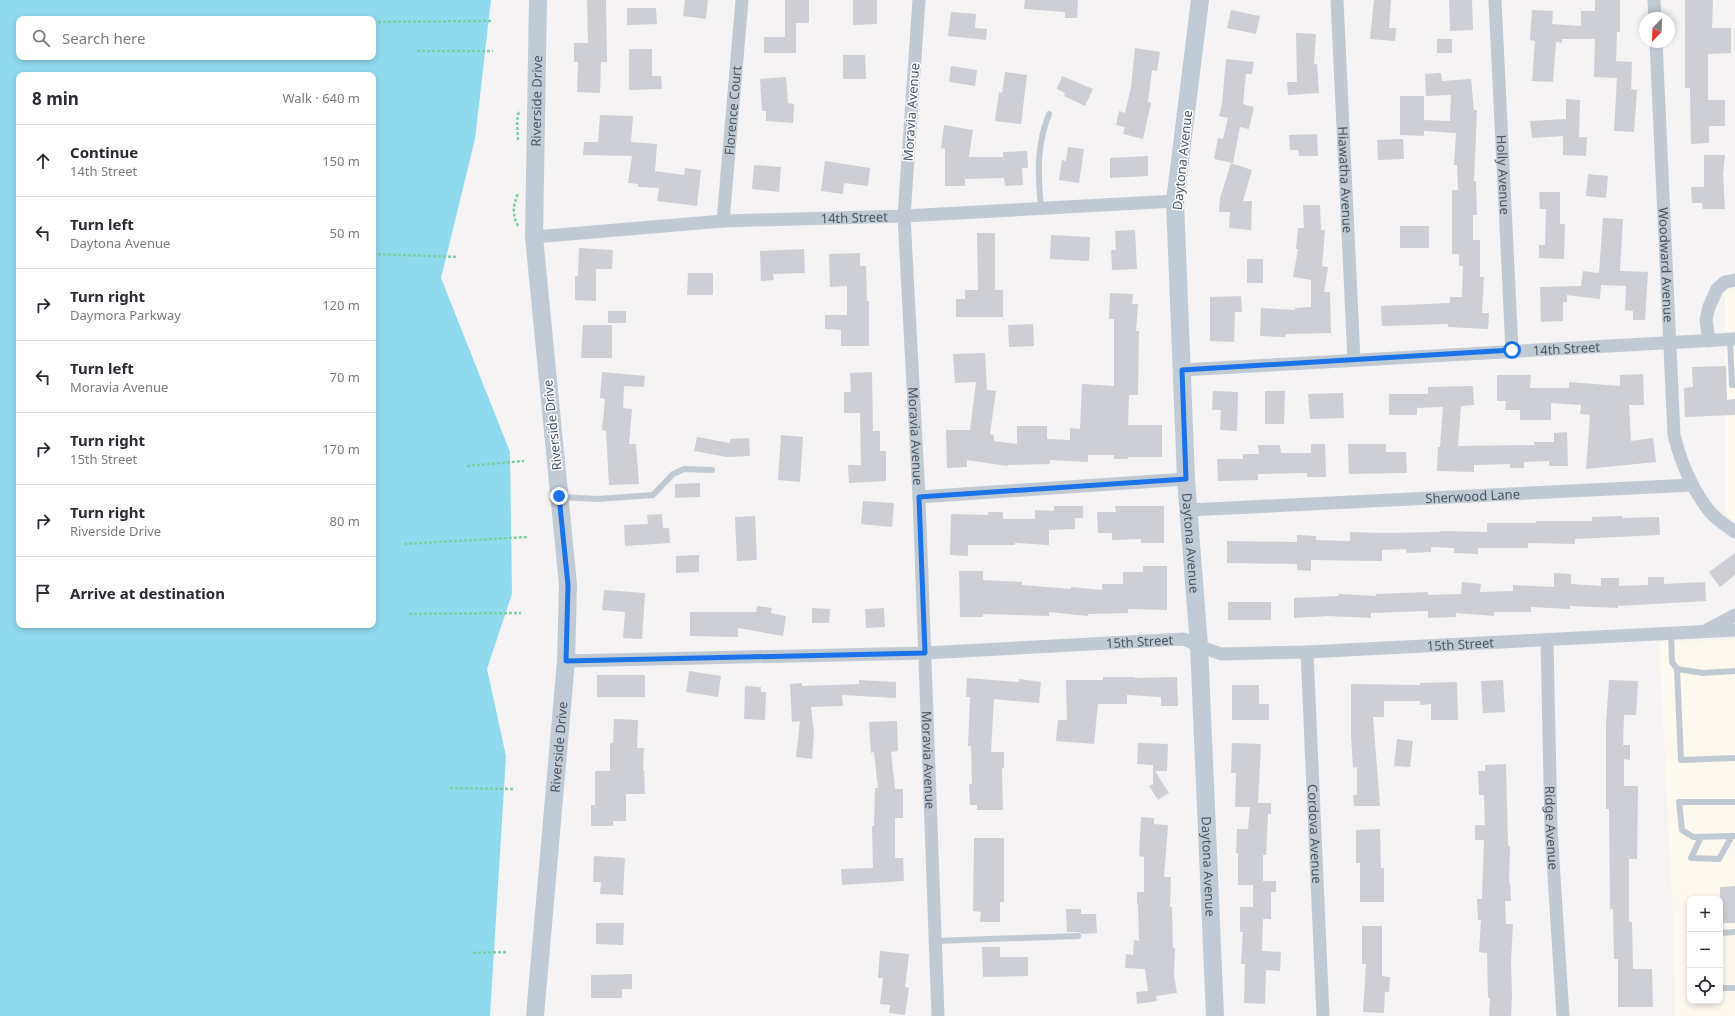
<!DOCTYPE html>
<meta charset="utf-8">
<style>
:root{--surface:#fff;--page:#f7f7f7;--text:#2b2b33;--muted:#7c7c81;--line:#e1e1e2}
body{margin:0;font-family:"Noto Sans",sans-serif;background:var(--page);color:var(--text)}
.controls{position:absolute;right:12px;bottom:12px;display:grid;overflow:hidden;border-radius:8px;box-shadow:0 2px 6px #0003}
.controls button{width:36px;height:36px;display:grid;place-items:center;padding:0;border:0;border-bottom:1px solid var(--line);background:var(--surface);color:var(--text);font:20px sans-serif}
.compass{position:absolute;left:1639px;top:12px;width:36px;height:36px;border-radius:50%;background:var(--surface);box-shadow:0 2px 6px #0003;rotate:203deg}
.stop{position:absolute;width:12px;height:12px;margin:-9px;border:3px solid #1a73e8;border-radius:50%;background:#fff}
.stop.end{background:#1a73e8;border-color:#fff;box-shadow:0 1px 4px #0008}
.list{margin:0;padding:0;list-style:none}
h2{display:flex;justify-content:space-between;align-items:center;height:52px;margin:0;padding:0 16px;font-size:17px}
h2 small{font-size:13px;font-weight:400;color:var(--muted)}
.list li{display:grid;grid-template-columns:26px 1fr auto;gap:12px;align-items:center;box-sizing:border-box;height:72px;padding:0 16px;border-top:1px solid var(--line)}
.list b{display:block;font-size:15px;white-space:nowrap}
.list p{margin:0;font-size:13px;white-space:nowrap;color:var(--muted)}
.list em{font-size:13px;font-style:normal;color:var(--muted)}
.icon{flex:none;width:22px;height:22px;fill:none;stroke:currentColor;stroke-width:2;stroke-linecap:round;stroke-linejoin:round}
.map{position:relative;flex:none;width:1735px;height:1016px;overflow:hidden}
.search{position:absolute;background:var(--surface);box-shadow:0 2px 6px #0003;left:16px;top:16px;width:360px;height:44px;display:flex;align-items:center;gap:10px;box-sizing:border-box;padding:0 14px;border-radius:8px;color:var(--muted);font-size:15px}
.panel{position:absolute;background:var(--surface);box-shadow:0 2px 6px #0003;left:16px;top:72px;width:360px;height:556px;border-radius:8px}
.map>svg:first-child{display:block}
</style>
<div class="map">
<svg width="1735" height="1016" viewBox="0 0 1735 1016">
<rect width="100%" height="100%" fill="#f5f3f3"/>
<path fill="#fdf9ef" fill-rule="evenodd" d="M1735 288V331H1725V292Z
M1735 347V522L1725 514V348Z
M1735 639V1016H1675L1674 938 1659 642 1699 640 1700 643 1705 640ZM1690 899H1720V1001H1690Z"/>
<path fill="#90daee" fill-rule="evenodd" d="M0 0H491L475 139 441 278 510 452 512 594 487 669 506 756 490 1016H0ZM19 19H373V57H19ZM19 75H373V625H19Z"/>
<path fill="#cdcfd5" d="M587 0H606L607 62H601L600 93 577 92 578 62H574V43H588Z
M685 0H708L706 19 683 16Z
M785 0H809V23H796V53H764V37H785Z
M853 0H877V24L853 25Z
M1025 0H1078L1077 18H1065V12L1024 9Z
M1374 0H1391L1389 28H1396L1395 41 1370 39Z
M1449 0H1472L1473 30 1450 31Z
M1595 0H1620V32H1617L1616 61 1632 62 1631 89 1637 90 1634 132 1614 131 1617 78 1594 77 1595 39H1562V43L1556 42 1553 82 1532 81 1535 41 1530 40 1532 10 1553 11 1552 24 1581 26V11H1595Z
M1685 0H1713L1712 28H1731V53L1708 54V100H1725V126H1709V143L1691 144 1690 88H1685Z
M627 8H656L657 24 627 25Z
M1231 10 1260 16 1256 34 1227 28Z
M951 12 976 14 975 28 987 29 986 40 948 36Z
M1296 33 1316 34 1314 64H1317L1319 93 1288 95 1287 82H1297Z
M1437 39H1452V53H1437Z
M1135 48 1160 52 1157 71 1152 70 1148 102 1151 103 1143 139 1123 134 1125 127 1116 125 1119 111 1125 113 1131 87Z
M629 49H652V76H661L662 89 629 90Z
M843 55H865L866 79H843Z
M1226 59 1254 62 1252 74H1246L1243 104 1254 107 1249 129 1240 127 1233 163 1214 159 1218 138 1223 139 1228 118 1219 116 1222 104Z
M951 66 977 70 975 86 949 82Z
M1005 72 1027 75 1021 124 995 121 999 92 1002 93Z
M1441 73 1442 81 1471 79 1474 110H1477L1474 181H1476L1477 215H1473V240H1480V277H1484L1482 313H1489L1488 329 1448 327V324L1382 326 1381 306 1450 303V297H1462L1463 266H1459V254H1452V190H1458L1457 165H1454L1456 133 1424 131V136L1400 135V96H1424V120L1450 121 1451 95 1426 96 1425 74Z
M1062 76 1093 89 1085 106 1064 96 1065 93 1057 89Z
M786 77 788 103 794 104 793 123 766 121V111H762L760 79Z
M1566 99 1580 100 1579 137H1587L1586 156 1563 155V136L1532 138 1530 121 1566 119Z
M600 115 633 116 631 142 657 144 655 171 684 175 685 168 701 170 697 206 657 201 659 188 638 187V184L628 183 632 156 583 155 584 142H598Z
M944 125 973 130 969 157H1003V152L1027 151 1028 168H1022L1023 185 1005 186 1004 178 965 179V186H945V149L941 148Z
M1317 134 1318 156H1299L1298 150H1290L1289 135Z
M1403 139 1404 159 1378 160 1377 140Z
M1068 147 1084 149 1079 183 1059 180 1062 160 1066 161Z
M1704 155H1725L1723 174 1725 209H1703L1702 203H1692L1691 187H1704Z
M1148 156V176L1110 178V158Z
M825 161 870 168 868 186 844 183 843 194 821 191Z
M1231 163 1252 170 1243 201H1252L1251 230 1229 228 1230 212H1219L1220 198Z
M754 165 781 167 779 192 752 189Z
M1588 174 1608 176 1606 198 1586 196Z
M1539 192H1560V224H1565L1564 259 1539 258V245H1545L1546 209H1540Z
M1303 205H1320L1321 230H1325L1322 266 1328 267 1324 292H1330L1331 333 1286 334 1285 337 1260 336 1261 308 1295 310V308L1311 307V280L1293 277 1298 249H1296L1298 228H1304Z
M1603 218 1623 219 1620 271 1648 272 1645 320H1633V311L1625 310 1626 286 1601 285 1600 299 1567 295V302H1563V321L1541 322 1540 287 1581 286 1583 271 1599 273Z
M1400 226H1429V248H1400Z
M1135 230 1137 269 1112 270 1111 250H1116L1115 231Z
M977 233H995V290H1003V317H956V299H965V290H978Z
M1051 235 1090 237 1089 261 1050 259Z
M579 248 613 250 612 269H596V301L575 300V276H578Z
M804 249 805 273 773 274 774 280 761 281 760 251Z
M860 253V266H866L867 301H869V346H841V330L825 329V315H847V286L830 287 829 254Z
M1247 259H1263V283H1247Z
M688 273H713V295H687Z
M1110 293 1133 294 1132 304H1138L1136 331H1139L1138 395H1129L1128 425H1162V457H1128V459H1114V455H1088V462L1050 460V464L1008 465 1007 466 967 460V467L947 468 946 430H970L976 382 955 383 953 354 985 353 987 390 996 391 990 434 994 435V441L1017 444V426H1047V439L1070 440V428L1080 429 1082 384 1114 386V319H1109Z
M1241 296 1242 312H1235L1234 342 1210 341V297Z
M608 311H626V323H608Z
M1033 324 1034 346 1009 347 1008 325Z
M583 325H612V358H581Z
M1726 366 1727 400 1735 399V415L1685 417 1684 388 1693 387 1692 367Z
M602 372 645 376 644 387 624 386 623 408 632 409 629 444H636L639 484 609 485 606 431 602 430 605 399 600 398Z
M872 372 873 431H880V451H886V481L849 483 848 465H861L860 413H844V392H851L850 373Z
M1643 374 1644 405H1629L1631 441 1653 438 1656 462 1586 469 1590 415 1580 414 1581 405 1551 403V420H1520V410H1505L1506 401H1497V375H1531L1530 388H1569V382L1620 386V375Z
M1473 386 1474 405 1461 406 1458 446 1534 445V442H1554V433L1567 432 1568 466H1549V461L1524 462V468H1510V464L1474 465V472L1437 471 1438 447H1440L1443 407 1417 408V415H1389V394H1428V387Z
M1213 391 1238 392 1237 431 1220 430 1221 410H1212Z
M1265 391H1285L1284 424H1265Z
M1343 393 1344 418 1310 419 1308 394Z
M781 435 803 437 800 482 778 480Z
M697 437 730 443V439L749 438 750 456 727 457 694 451Z
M1311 444H1325L1326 477H1307V473L1258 474V480L1218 481 1217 459H1243V454H1259L1258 445H1280L1281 453H1311Z
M1348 444H1386V452H1406L1407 473 1349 474Z
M700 483V497L675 498V484Z
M863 501 894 503 892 527 861 524Z
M1054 506H1083V518H1075V529L1049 530V545L1015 543V545H968V556L950 555 951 514 988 515V512H1003V519H1035V510L1054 511Z
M1115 506H1164V543H1141V539L1112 540V533H1098L1097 512H1116Z
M662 514 663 528H669L670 543 625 546 624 525 648 524 647 515Z
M755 516 757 560 737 561 735 517Z
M1622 516 1623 518 1659 517 1660 535 1575 539V544L1528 543V548H1478V554L1454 553V548L1431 547V552L1407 553 1406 549 1382 550V561L1311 560V571L1297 570V564L1227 563V541L1297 542V535L1316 536V540L1350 541V532L1382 533 1440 532V531L1487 532V523H1536V521H1592V517Z
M1735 553V575L1720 587 1709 572Z
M699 555V572L676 573V556Z
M1143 566H1167V610L1128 609V613L1088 614V616L1049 612V616L983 614V617H960L959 571H983V580L1022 582V585L1071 589V587L1102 590V584H1123V572H1143Z
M1554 573 1571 574V584L1601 586V578H1619V586L1648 585V577H1664V584L1705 582 1706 601 1618 606V608L1570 606V609L1531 607V612H1494V616L1456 613V617L1428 618V611L1371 613V618L1328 616 1294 618V598L1339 596V594L1376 596V594L1428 592V595L1461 594 1462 582 1481 584 1480 592 1513 591V585L1554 587Z
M604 590 645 593 642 639 623 638 625 612 602 610Z
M1228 602H1271V620H1228Z
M757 606 772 608 771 613 786 616 783 636 738 628V637L690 636V612H756Z
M812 608 830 609 829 623H812Z
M884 608 885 627 866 628 865 609Z
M689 671 721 676 718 697 686 692Z
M597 675H645V697H597Z
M1103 677H1135V678L1177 677 1178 706H1161V697L1127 695V704H1098L1094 744 1056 741 1058 720H1067L1066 680H1103Z
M967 678 1019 682V679L1041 682 1039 703 994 699 991 752H1004V768H1002L1003 810H977V805H970L969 784H972L971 746H968L970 697H966Z
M859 680 896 682V698L842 695 843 706 811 707 814 733 812 759 796 757 800 721 792 722 790 684 802 683V686L859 684Z
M1503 680 1505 712 1483 713 1481 681Z
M1609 680 1638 681 1636 715H1624L1623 745H1630V760L1624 759V786H1638L1637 859H1629V922H1632L1633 969H1652L1653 1007H1618V959H1614L1613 909H1610L1609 809H1606V724Z
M1457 682 1458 720H1431V704L1420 705V701H1384V717H1373L1380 806H1354L1353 795H1357V767L1353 768 1351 736V684L1420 685V683Z
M1232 685H1259V704H1269V720H1232Z
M745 686 761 687V692H766L765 720 744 719Z
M614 719 638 720 637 748H644L643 770H644L645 794H626V821H613V826H591V805H595V771H610V743H613Z
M897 721 898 751 891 752 895 789H903V818H895V858H903L904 881 842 885 841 869 873 868 872 826H874L875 788H878L874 752 871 753 869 722Z
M1397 739 1413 741 1410 767 1394 766Z
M1138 743 1168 744 1167 771H1155L1169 793 1158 800 1149 786 1153 784V765L1137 764Z
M1232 743 1261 744 1258 803H1271V814H1268L1266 855H1263V881H1276V892H1271V919H1263L1262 951 1281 952 1280 971 1266 970 1265 1004 1244 1003 1245 964H1241L1243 932H1240V907H1253V885H1238V853H1236L1237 829H1248L1250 807H1235L1236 773H1231Z
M1506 764 1508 846H1510L1509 883H1510L1511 901H1505L1506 924H1513L1511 962 1512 995 1511 1016H1489L1490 998H1488L1487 953 1479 952 1481 920H1478L1477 899H1482L1484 840H1475V825H1485L1484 795H1479L1478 771H1485V765Z
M1141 817 1154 818V824L1168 825 1164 877H1171L1170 907H1172L1173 948H1175L1174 976 1177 993 1156 996 1157 1001 1137 1004 1136 992 1148 991 1145 969 1125 968 1126 954 1133 955 1134 940 1139 941 1138 904H1137V892H1144V857L1139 856Z
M1380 829 1381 868H1384V902H1360V863H1356V830Z
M974 838H1004V902H1000V922H980L981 912 973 911Z
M594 856 625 858 623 895 600 894 601 882H593Z
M1735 886V923H1720V887Z
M1066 909H1081V914H1096L1097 933 1082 934 1078 932H1067Z
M596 923H624L623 945 596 944Z
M1362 926H1382V976L1390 977 1389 992H1385L1384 1013 1363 1012 1366 964H1362Z
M982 947H1000V957H1028V976L983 977Z
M880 951 909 954 905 987 909 988 905 1015 889 1013 890 1005 880 1004 883 978H878Z
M632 974V989H622V998H591V975Z"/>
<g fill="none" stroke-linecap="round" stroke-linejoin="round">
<path stroke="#7ad0a6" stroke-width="2.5" stroke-dasharray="3 2" stroke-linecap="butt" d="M373 22 492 21
M417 51H493
M518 140 517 121 519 110
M518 226C512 214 513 206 518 193
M373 254 458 257
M467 466 524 461
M404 544 527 537
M409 614 521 613
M450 788 513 789
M473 953 508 952"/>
<path stroke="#c1cad2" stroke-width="6" d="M1041 208C1038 174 1036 147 1049 114
M1730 339 1732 385H1735
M561 497 598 499 653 495 673 474 684 469 712 470
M1671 634 1672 662 1677 669 1703 673 1735 671
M1677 669 1681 760 1735 758
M1735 802H1679L1682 830 1693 837 1735 836
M1701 837 1691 858 1719 859 1732 836
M1720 933 1735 932
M935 941 1078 936
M1720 988H1735"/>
<g stroke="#c1cad2" stroke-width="13">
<path id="s1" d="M919 0 904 216 919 497 938 1016"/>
<path id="s2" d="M1337 0 1354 360"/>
<path id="s3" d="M1495 0 1512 350"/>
<path d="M1654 0 1655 18"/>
<path id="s4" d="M1656 42 1674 435C1681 463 1692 490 1711 513 1717 520 1727 526 1735 532"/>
<path id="s5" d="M723 221 742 0"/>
<path id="s6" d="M534 237 723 221 904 216 1175 201"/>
<path d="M1709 341 1706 320 1709 307 1717 289 1725 282 1735 280"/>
<path id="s7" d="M1182 370 1735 339"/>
<path d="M919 497 1186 479"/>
<path id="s8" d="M1189 510 1692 485"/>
<path d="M1707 630 1735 615"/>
<path id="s9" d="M1547 640 1551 829 1563 1016"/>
<path id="s10" d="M1307 652 1323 1016"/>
<path id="s11" d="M566 661 925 653 1184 639 1199 646 1221 654 1307 652 1735 630"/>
</g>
<g stroke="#c1cbd6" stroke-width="18">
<path id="s12" d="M1200 0 1175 201 1186 479 1199 646 1215 1016"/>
<path id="s13" d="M535 1016 566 661 568 585 534 237 538 0"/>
</g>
</g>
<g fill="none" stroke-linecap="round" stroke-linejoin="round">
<path stroke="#1a73e8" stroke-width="5" d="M559 496 568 585 566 661 925 653 919 497 1186 479 1182 370 1512 350"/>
</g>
<g text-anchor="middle" stroke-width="3" stroke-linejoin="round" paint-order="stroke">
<g font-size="13" fill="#4a5661" stroke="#fff">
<text dy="5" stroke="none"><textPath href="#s13" startOffset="918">Riverside Drive</textPath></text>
<text dy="5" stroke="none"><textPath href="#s5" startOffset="111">Florence Court</textPath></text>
<text transform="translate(911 112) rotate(-86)" y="5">Moravia Avenue</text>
<text transform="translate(1182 160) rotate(-84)" y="5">Daytona Avenue</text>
<text dy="5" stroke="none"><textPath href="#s3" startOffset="175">Holly Avenue</textPath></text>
<text dy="5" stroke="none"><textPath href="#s2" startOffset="180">Hiawatha Avenue</textPath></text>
<text dy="5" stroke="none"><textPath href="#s6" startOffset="321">14th Street</textPath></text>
<text dy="5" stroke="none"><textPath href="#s4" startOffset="223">Woodward Avenue</textPath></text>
<text dy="5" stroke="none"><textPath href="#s7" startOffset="385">14th Street</textPath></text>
<text transform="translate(552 425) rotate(-96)" y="5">Riverside Drive</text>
<text dy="5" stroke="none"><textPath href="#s1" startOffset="437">Moravia Avenue</textPath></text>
<text dy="5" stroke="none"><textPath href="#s8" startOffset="284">Sherwood Lane</textPath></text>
<text dy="5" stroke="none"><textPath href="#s12" startOffset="545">Daytona Avenue</textPath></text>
<text dy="5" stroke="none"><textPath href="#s11" startOffset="574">15th Street</textPath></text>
<text dy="5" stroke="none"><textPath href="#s11" startOffset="898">15th Street</textPath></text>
<text dy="5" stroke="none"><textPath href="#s13" startOffset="270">Riverside Drive</textPath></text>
<text dy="5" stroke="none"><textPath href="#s1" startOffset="761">Moravia Avenue</textPath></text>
<text dy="5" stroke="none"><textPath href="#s9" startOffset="188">Ridge Avenue</textPath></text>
<text dy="5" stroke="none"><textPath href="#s10" startOffset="182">Cordova Avenue</textPath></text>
<text dy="5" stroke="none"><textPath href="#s12" startOffset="869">Daytona Avenue</textPath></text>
</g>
</g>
</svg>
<div class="controls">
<button>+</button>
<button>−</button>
<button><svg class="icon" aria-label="locate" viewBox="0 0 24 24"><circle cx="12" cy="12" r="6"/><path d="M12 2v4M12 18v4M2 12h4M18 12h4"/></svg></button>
</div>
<svg class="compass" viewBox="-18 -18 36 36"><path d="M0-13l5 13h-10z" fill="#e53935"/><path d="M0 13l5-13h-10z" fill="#7c7c81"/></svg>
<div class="stop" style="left:1512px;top:350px"></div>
<div class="stop end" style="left:559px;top:496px"></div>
<div class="search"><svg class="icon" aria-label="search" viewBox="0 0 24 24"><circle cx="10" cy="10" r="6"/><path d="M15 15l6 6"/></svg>Search here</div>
<section class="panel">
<h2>8 min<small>Walk · 640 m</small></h2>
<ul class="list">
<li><svg class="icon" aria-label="ahead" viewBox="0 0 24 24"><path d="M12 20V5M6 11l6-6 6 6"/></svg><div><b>Continue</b><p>14th Street</p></div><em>150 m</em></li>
<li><svg class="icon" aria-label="left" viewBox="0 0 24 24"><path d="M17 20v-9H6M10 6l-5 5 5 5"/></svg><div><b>Turn left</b><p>Daytona Avenue</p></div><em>50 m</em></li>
<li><svg class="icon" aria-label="right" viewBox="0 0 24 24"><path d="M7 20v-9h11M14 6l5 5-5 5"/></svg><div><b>Turn right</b><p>Daymora Parkway</p></div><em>120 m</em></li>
<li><svg class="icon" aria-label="left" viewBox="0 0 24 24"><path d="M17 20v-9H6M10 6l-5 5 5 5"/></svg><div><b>Turn left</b><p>Moravia Avenue</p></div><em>70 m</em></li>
<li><svg class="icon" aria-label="right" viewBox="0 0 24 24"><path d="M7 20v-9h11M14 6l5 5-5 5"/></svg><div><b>Turn right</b><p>15th Street</p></div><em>170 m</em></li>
<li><svg class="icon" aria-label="right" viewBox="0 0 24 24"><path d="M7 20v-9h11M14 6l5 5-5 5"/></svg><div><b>Turn right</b><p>Riverside Drive</p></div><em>80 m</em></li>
<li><svg class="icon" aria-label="arrive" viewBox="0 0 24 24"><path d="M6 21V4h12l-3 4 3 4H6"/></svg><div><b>Arrive at destination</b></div></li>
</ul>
</section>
</div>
